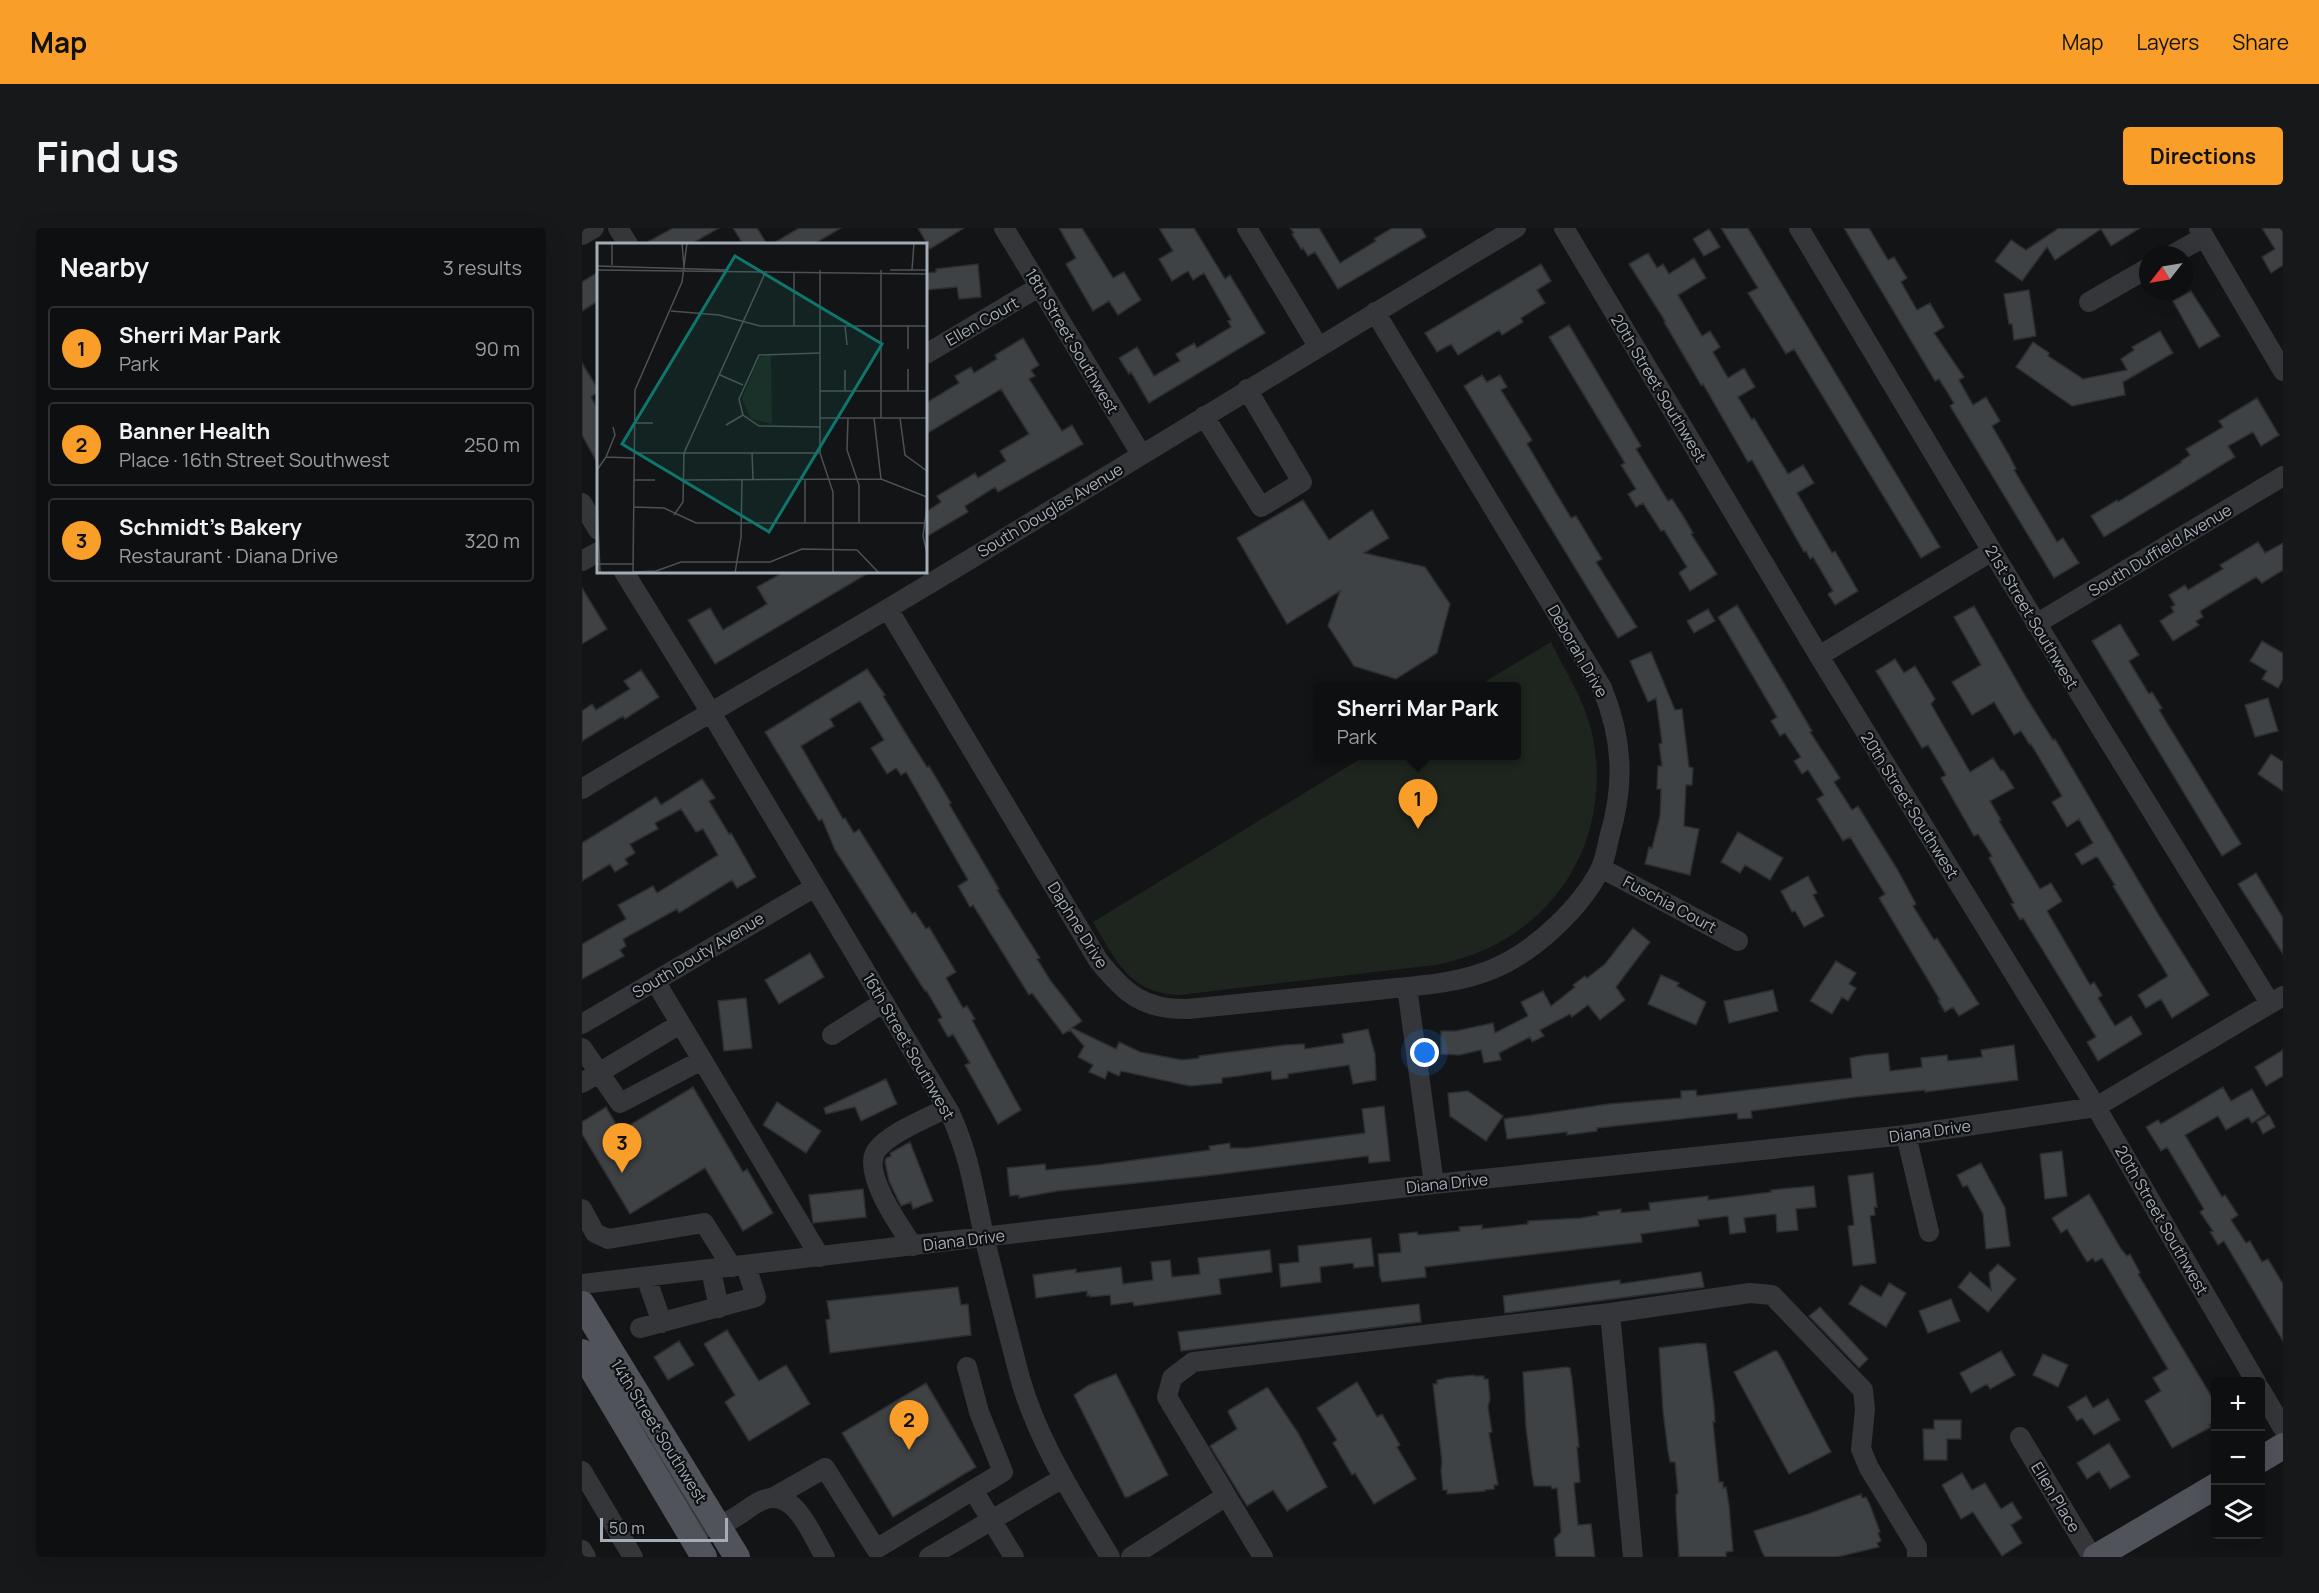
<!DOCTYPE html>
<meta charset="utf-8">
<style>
:root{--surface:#0e0f10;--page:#171819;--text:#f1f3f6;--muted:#9b9c9f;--line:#2e2f30;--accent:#f99e28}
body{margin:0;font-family:Manrope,sans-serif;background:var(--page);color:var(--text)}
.controls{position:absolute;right:18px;bottom:18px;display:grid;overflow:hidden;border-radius:6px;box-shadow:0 6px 24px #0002}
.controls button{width:54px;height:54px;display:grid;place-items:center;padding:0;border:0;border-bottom:2px solid var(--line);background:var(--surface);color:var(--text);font:30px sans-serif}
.compass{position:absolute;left:1557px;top:18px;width:54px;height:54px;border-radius:50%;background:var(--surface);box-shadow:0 6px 24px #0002;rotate:239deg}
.scale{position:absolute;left:18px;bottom:15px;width:128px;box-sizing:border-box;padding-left:6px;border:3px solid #a4acb6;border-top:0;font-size:16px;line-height:21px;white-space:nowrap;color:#a4acb6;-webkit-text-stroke:4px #0e0f10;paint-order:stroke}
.you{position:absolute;left:843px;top:825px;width:21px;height:21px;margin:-15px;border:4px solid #fff;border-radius:50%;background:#1a73e8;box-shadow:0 0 0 9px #1a73e833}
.badge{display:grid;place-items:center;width:39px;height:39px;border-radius:50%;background:var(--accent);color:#111;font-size:20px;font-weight:700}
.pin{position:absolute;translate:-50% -50px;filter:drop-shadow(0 2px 3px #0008)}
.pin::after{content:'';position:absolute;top:32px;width:21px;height:18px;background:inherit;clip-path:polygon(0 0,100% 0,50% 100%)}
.popup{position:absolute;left:732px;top:454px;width:207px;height:78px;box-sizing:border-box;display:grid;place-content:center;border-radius:6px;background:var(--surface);filter:drop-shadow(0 2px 4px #0005);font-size:20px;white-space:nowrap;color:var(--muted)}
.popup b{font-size:22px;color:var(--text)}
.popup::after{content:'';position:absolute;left:50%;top:100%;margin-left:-12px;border:12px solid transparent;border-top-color:var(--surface)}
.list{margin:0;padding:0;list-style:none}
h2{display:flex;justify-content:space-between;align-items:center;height:78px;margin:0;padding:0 24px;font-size:26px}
h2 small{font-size:20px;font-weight:400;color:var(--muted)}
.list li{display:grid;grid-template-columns:39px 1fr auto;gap:18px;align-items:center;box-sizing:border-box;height:84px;margin:0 12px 12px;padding:0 12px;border:2px solid var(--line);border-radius:6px}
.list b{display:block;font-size:22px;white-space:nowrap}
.list p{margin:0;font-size:20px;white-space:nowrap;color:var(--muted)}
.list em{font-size:20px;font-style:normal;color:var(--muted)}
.icon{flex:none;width:33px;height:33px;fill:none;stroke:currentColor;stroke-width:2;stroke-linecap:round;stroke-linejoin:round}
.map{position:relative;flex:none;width:1701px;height:1329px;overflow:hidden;border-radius:6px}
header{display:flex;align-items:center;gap:36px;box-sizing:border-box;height:84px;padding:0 30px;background:var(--accent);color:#111}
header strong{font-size:28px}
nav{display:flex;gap:33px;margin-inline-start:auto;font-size:21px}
.intro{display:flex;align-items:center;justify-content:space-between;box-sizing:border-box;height:144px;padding:0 36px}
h1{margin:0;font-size:42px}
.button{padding:15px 27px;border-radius:6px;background:var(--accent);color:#111;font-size:21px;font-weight:700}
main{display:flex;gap:36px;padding:0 36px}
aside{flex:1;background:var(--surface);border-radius:6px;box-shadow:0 6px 24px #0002}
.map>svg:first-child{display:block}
</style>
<header>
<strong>Map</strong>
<nav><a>Map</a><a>Layers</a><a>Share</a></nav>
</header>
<div class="intro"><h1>Find us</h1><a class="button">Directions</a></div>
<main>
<aside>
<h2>Nearby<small>3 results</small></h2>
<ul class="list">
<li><span class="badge">1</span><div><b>Sherri Mar Park</b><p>Park</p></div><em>90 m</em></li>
<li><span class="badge">2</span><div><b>Banner Health</b><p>Place · 16th Street Southwest</p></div><em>250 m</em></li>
<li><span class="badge">3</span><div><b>Schmidt's Bakery</b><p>Restaurant · Diana Drive</p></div><em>320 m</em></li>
</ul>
</aside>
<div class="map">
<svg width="1701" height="1329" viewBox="0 0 1701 1329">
<rect width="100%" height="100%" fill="#131415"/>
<path fill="#1d251e" d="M969 414C983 443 1003 473 1010 505 1034 617 965 717 853 737L597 767C546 765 534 732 511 694L783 528H935V458H896Z"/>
<path fill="#3f4245" stroke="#2d2e31" stroke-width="1.5" d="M91 0H137L109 16H62Z
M151 0H175L185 16H161Z
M217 0H259L232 16H190Z
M336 0H382L348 21Z
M477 0H500L531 50 542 44 559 72 536 87 527 73 511 83 484 36 494 30Z
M577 0H612L643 51 648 47 683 105 567 175 549 144 547 146 537 130 555 119 572 148 598 133 594 126 612 115 615 120 649 99 646 93 649 92 622 45 611 52 606 43 590 53 577 31 591 23Z
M708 0H737L758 35 794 13 792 11 810 0H839L844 9 756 61 733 24 726 28 721 20 719 21 710 6 712 5Z
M1139 0H1166L1358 319 1339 330 1212 121 1204 126 1180 87 1166 65 1176 60Z
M1262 0H1287L1306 32 1312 29 1325 50 1319 54 1335 82 1348 75 1362 99 1352 105 1382 149 1377 152 1391 177 1404 169 1418 193 1410 198 1427 227 1434 241 1432 242 1475 314 1481 310 1497 335 1472 350 1368 178 1372 175 1357 151 1353 153Z
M1477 0H1558L1529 18 1519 1 1473 32 1465 19 1440 53 1413 33 1429 12 1444 22Z
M1680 0H1701V37L1689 45 1680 29 1693 21Z
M1127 1 1138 19 1122 28 1111 11Z
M1066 25 1075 40 1081 36 1087 46 1112 30 1124 50 1096 67 1120 108 1128 103 1138 119 1131 124 1146 150 1162 140 1173 159 1156 169 1170 192 1172 190 1206 246 1221 237 1232 255 1215 265 1250 325 1253 323 1276 363 1253 377 1246 366 1251 363 1231 329 1228 331 1224 323 1222 324 1170 232 1166 234 1121 156 1119 157 1082 94 1083 93 1047 36Z
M396 36 399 69 377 71 375 59 344 62V45L354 44V41Z
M959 36 969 53 955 62 963 75 939 90 941 94 920 107 917 102 876 127 869 116 855 124 843 105Z
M16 44V73L0 83V54Z
M1447 62 1454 108 1432 112 1430 96H1427L1422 66Z
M1609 63 1638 108 1617 120 1591 73Z
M987 97 1059 218 1054 221 1086 273 1090 271 1100 286 1111 305 1109 306 1135 346 1108 363 1097 345 1105 339 1082 302 1079 303 1061 275 1054 279 1046 266 1054 261 1039 237 1043 235 967 109Z
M1578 103 1591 125 1541 154 1543 167 1490 178 1434 139 1451 114 1467 125 1466 128 1501 151 1545 142 1539 131 1552 122 1550 119Z
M441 110 457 137 449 142 453 148 447 151 480 203 490 197 501 216 416 264 413 259 383 278 386 284 344 309V284L359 274 355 268 393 245 396 250 424 233 418 223 447 206 419 161 344 206V175L377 155 373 148 389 139 392 145 415 131 413 127Z
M0 135 16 161V164L9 169 16 181V236L0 207Z
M900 147 905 154 918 147 925 159 919 162 950 212 945 216 989 290 994 288 1020 331 1014 334 1055 399 1036 410 882 158Z
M1675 170 1697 207 1679 218 1671 204 1646 218 1653 229 1522 309 1509 288 1535 272 1536 274 1600 234 1599 233 1608 227 1604 221 1641 199 1637 193Z
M721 272 747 312 790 282 807 310 782 325 843 339 868 376 855 425 814 451 772 438 746 398 758 363 705 396 655 310Z
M1676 314 1683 325 1701 315V342L1680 355 1674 349 1618 383 1621 389 1614 393 1617 397 1591 413 1578 393 1592 384 1589 379 1593 377 1587 367 1603 357 1606 362 1641 341 1638 337Z
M202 344H288L133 436 106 392 128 380 141 402 185 376 175 359Z
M0 360 25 401 0 416Z
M1155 377 1203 457 1230 503 1228 504 1258 550 1252 554 1270 582 1276 578 1315 641 1334 676 1331 678 1352 712 1355 710 1397 776 1377 788 1371 779 1363 784 1356 772H1358L1297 670 1303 666 1268 609 1261 613 1235 571 1242 567 1226 542 1220 546 1212 533 1219 529 1203 505 1198 508 1189 493 1195 489 1136 389Z
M1392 378 1444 469 1471 512 1473 511 1576 686 1627 767 1590 790 1579 771 1564 780 1556 767 1586 748 1531 658 1533 657 1516 630 1514 629 1500 637 1493 626 1511 615 1497 591 1485 599 1470 574 1480 568 1449 516 1448 517 1439 503 1432 507 1412 474 1390 487 1370 454 1399 437 1372 389Z
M1126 381 1133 393 1112 405 1105 393Z
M1538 396 1557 427 1547 433 1567 466 1570 464 1580 480 1577 482 1659 616 1640 628 1510 413Z
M1680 413 1701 425V451L1696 460 1680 451 1685 443 1668 433Z
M1069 424 1093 482 1100 481 1107 539 1111 540 1110 557H1104L1102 598 1117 601 1108 647 1063 636 1067 619 1070 620 1078 588 1079 561H1075L1076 538H1080L1077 516 1080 515 1074 470 1066 474 1048 433Z
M1313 431 1322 445 1333 438 1353 471 1349 476 1388 544 1411 530 1419 543 1421 542 1432 560 1408 573 1419 592 1417 593 1458 661 1469 655 1480 673 1465 683 1508 757 1512 754 1520 767 1516 770 1533 798 1549 788 1560 806 1516 833 1505 814 1514 809 1441 690 1438 692 1429 676 1432 675 1407 630 1410 628 1396 606 1392 608 1359 550 1364 547 1346 517 1340 520 1294 443Z
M285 441 303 467 301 468 329 514 345 539 347 538 369 575 367 576 417 661 415 662 458 730 455 731 468 752 500 793 490 800 534 821 537 814 558 824 600 832 617 830V828L703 817 722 816 723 821 762 815 760 806 786 801 793 826 794 852 771 856 767 837 706 846V850L690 852 689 843 656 848 640 850V855L608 858 539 843 537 848 526 843 523 851 507 844 511 837 496 829 502 818 488 802 481 806 450 765 447 767 391 677 388 679 376 658 386 652 324 544 319 547 314 540 305 546 289 520 302 512 278 473 248 491 252 498 219 518 261 591 263 590 272 605 277 601 330 686 333 684 344 701 347 699 374 744 364 750 381 780 385 778 393 791 390 792 439 882 416 896 383 837 388 835 371 806 366 809 356 792 360 789 344 762 343 763 253 622 240 591 237 593 183 504Z
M59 442 77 469 43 491 41 488 0 513V483L10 476 14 482 48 461 42 453Z
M1686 470 1696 503 1673 509 1663 477Z
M1689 526 1701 534V563L1676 546Z
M120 551 133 570 127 573 147 606 149 605 174 649 155 660 150 652 97 685 95 681 41 711 44 718 38 722 42 728 0 751V716L44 691 36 677 71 658 75 665 136 627 121 601 114 604 99 581 73 595 76 601 48 616 53 625 43 631 46 636 33 644 28 636 0 653V615L74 569 79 577Z
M1156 604 1201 630 1188 652 1163 637 1158 645 1139 634Z
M1674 645 1701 690V726L1656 656Z
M1226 648 1235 665 1231 667 1242 688 1222 699 1213 683 1210 684 1199 663Z
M1051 700 1068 714 1034 759 1043 772 1018 792 1006 777 990 789 988 786 958 802 962 808 950 814 948 809 917 825 919 832 902 835 899 822 877 827 859 826V803H874L911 795 913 805 946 788 939 774 961 763 969 778 993 759 991 757 1003 748 1005 750 1023 736Z
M228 725 242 749 197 776 183 752Z
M1254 733 1274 745 1267 756 1274 760 1266 773 1260 769 1250 786 1228 773Z
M1079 747 1097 755 1095 758 1124 774 1114 797 1066 776Z
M1191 762 1196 783 1147 795 1142 773Z
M164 770 170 820 142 823 136 773Z
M1432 817 1436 852 1343 864V862L1274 869 1169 883 1170 890 1156 891 1155 885 1015 900V903L985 907V904L925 911 922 891 1027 876 1099 870V863L1114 862 1115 868 1270 850 1268 830 1284 827 1306 825 1308 843 1340 839 1339 830 1365 827 1366 833 1400 829 1399 822Z
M1701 822V848L1684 858 1673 839Z
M304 851 315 876 279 893 273 879 244 886 242 880Z
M111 859 161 944 165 941 191 985 161 1003 123 940 48 986 0 906V894L24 879 38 903Z
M1641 859 1649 873 1670 861 1684 886 1670 895 1666 889 1644 902 1636 888 1603 907 1640 969 1643 967 1656 987 1649 992 1664 1015 1668 1013 1680 1034 1686 1031 1701 1056V1113L1642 1013 1636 1017 1628 1004 1631 1003 1618 984 1622 981 1585 919 1579 923 1564 899 1576 892 1579 896Z
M886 863 921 888 904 913 868 888 866 865Z
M195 874 239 903 224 925 181 897Z
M802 878 808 933 787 935 786 928 623 948 475 963 437 970V967L428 968 425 940 463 936 464 942 515 937 628 922 627 918 648 915V920H665L783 905 780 881Z
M1687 887 1693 899 1681 906 1675 894Z
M328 914 351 973 331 981 329 974 319 978 307 953 303 934 304 930 309 928 308 925Z
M1480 923 1485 968 1463 971 1458 926Z
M1399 935 1423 980 1428 1018 1404 1021 1401 986 1385 957 1381 959 1375 947Z
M1291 945 1295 979H1292L1293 987 1288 988 1294 1035 1271 1038 1266 998 1272 997 1266 948Z
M1232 958 1234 979 1214 981 1216 1002 1195 1004 1194 986 1162 990 1164 1004 1148 1006 1146 988 1116 992 1117 998 1059 1006 1060 1014 843 1039 844 1049 800 1054 798 1049 796 1026 819 1024 817 1006 835 1004 836 1007 878 1003 877 999 900 997V1001L946 996V993L999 990 1017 987 1016 984 1039 981V985L1068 982 1067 975 1126 968V972L1189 964V962Z
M281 961 284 989 231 995 227 967Z
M1507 966 1539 1021 1545 1028 1548 1026 1558 1045 1556 1046 1634 1176V1193L1627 1197 1629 1199 1590 1220 1563 1173 1579 1163 1571 1150 1586 1141 1520 1030 1513 1034 1511 1030 1505 1034 1485 1001 1479 1005 1470 990Z
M789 1010 792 1038 772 1040 771 1035 738 1039 739 1054 699 1059 697 1036 717 1034 716 1018Z
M688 1022 690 1044 637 1051 639 1066 552 1078 551 1074 529 1077 528 1067 508 1069V1067L505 1068V1063L454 1070 451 1047 494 1041V1045L539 1039 541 1056 571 1052 569 1034 588 1032 590 1049 618 1046 616 1030Z
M1416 1036 1434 1051 1406 1084 1376 1059 1388 1044 1409 1062 1407 1045Z
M1119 1044 1122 1059 923 1085 921 1068 1038 1052V1056Z
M1307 1055 1324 1065 1304 1099 1267 1076 1279 1057 1299 1069Z
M376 1059 379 1077 386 1076 389 1107 248 1125 244 1092 248 1091 245 1073Z
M1369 1071 1378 1093 1346 1105 1337 1083Z
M837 1076 839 1094 599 1123 596 1104Z
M1238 1079 1286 1131 1277 1140 1227 1088Z
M145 1102 177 1153 204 1137 228 1176 167 1213 143 1174 153 1167 122 1116Z
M97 1113 112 1137 86 1152 72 1129Z
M1116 1115 1124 1116 1132 1178 1133 1194H1131L1137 1254H1141V1260L1144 1259 1147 1277 1151 1323 1144 1324V1329H1097L1094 1282V1267L1096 1265 1093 1234H1088L1086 1223 1081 1183 1077 1120Z
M1192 1123H1195L1201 1133 1249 1224 1207 1246 1152 1144Z
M1419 1123 1433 1147 1408 1161 1405 1156 1389 1165 1378 1145Z
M1461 1126 1486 1137 1476 1159 1451 1147Z
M985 1139 988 1140 990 1151 997 1219H995L998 1254 992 1255 996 1297 1009 1296 1013 1329H974L972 1311 979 1304 975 1260 970 1261 969 1258H952L950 1247 944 1200 941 1144Z
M534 1146 586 1247 546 1269H543L492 1167 507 1157Z
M892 1147V1148H902V1151H906L908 1171 906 1179 910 1204 907 1205 916 1257H912V1261L903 1262V1263L865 1266V1262H861L859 1242 860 1234 851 1156H855V1152L864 1150Z
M775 1154 795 1189 800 1186 818 1217 815 1219 834 1251 792 1276 773 1245 770 1247 751 1215 755 1212 735 1180Z
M344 1155 394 1239 311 1289 260 1205Z
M684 1160H686L716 1205 745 1259 705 1283 691 1262 665 1278 628 1218 655 1201 646 1184 647 1182Z
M1504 1168 1511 1180 1526 1171 1538 1192 1512 1207 1500 1190 1495 1193 1486 1179Z
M1352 1192H1379V1211H1365V1232H1342L1341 1201H1352Z
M1527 1215 1548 1249 1528 1261 1517 1243 1505 1251 1495 1235Z
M1380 1245 1390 1262 1403 1255 1419 1281 1430 1274 1440 1290 1429 1297 1440 1315 1420 1328 1391 1284 1379 1291 1360 1257Z
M1279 1266 1280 1270 1284 1269 1288 1277 1298 1304 1296 1305 1299 1313 1295 1315 1297 1319 1255 1329H1183L1180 1324 1172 1303 1229 1285Z"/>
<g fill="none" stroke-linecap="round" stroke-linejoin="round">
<path stroke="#34363a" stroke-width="20" d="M36 0 46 16
M422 0 559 226
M665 0 736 118
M982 0 1237 428 1514 879 1674 1154
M1217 0 1410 323 1688 775
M1617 0 1701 143
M0 7 12 0
M1590 27 1622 9
M1507 74 1566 40
M344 126 457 59
M622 188 679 279 720 254 665 161
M0 275 16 302
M0 333 16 324
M42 344 128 483 368 885C389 931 392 965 403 1012 414 1058 426 1104 438 1150 456 1214 494 1272 528 1329
M306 381 516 732C543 766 562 782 606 781 666 775 726 769 786 763 827 758 873 757 911 741 952 724 999 680 1019 640 1023 631 1025 620 1027 610 1043 557 1041 511 1020 460L793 84
M1454 396 1701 248
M1237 428 1410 323
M0 561C101 499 205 441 307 380 517 255 724 125 934 0
M1019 640 1156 713
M73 753 238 1029
M825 759 852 956
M0 796 233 659
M250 807 302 774
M0 820 38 875 120 832
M0 855 98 796
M1324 907 1347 1004
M0 981 13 1005 26 1011 122 995 150 1039
M331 1018C318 999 280 945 294 923 307 905 345 890 365 880
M129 1042 137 1080
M64 1049 80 1095
M0 1056 852 956 1324 907 1514 879 1701 768
M1028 1085 1168 1065 1190 1067 1281 1162 1283 1181 1279 1221 1287 1240 1335 1319V1329
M58 1100 174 1069 164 1038
M385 1139 397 1184 421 1244 391 1262 432 1329
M1678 1161 1701 1200
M1438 1209 1510 1329
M73 1224 115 1289 126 1299C140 1299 148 1292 160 1285 167 1280 176 1273 184 1271 214 1262 230 1308 243 1329
M0 1243 51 1329
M192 1269 243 1240 294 1321 391 1262
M0 1322 4 1329
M347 1329 481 1250
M549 1329 644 1268
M681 1329 585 1169 590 1150 611 1134 1028 1085 1051 1329"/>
<path stroke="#50535a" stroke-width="26" d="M0 1076 155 1329
M0 1124 122 1329
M1678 1232 1701 1218
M1514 1329 1634 1258"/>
</g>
<g text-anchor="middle" stroke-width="4.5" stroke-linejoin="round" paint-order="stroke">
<g font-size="16" fill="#a4acb6" stroke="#0e0f10">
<text transform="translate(400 93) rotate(-30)" y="6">Ellen Court</text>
<text transform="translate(490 113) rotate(59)" y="6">18th Street Southwest</text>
<text transform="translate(1077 160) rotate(59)" y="6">20th Street Southwest</text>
<text transform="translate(468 282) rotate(-31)" y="6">South Douglas Avenue</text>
<text transform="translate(1578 322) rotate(-31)" y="6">South Duffield Avenue</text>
<text transform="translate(1450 389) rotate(59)" y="6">21st Street Southwest</text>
<text transform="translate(996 423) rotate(60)" y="6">Deborah Drive</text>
<text transform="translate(1328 577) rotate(58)" y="6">20th Street Southwest</text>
<text transform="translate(1088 676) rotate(28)" y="6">Fuschia Court</text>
<text transform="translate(496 697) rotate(58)" y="6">Daphne Drive</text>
<text transform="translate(116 727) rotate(-31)" y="6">South Douty Avenue</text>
<text transform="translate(327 818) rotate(60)" y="6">16th Street Southwest</text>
<text transform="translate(1348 903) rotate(-8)" y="6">Diana Drive</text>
<text transform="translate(865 955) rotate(-6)" y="6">Diana Drive</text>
<text transform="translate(1580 992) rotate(60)" y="6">20th Street Southwest</text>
<text transform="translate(382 1012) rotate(-7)" y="6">Diana Drive</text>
<text transform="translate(77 1203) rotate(58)" y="6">14th Street Southwest</text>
<text transform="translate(1474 1269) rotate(59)" y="6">Ellen Place</text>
</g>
</g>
<g transform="translate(15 15)">
<rect width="330" height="330" fill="#131415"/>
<path d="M174 112 175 181 154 176 145 156 162 114Z" fill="#1d251e"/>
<path fill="none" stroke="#4d5155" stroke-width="1.5" d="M15 0V22M85 0 87 24M0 23 130 27M0 27 330 31M223 27V210L236 249V330M284 27V175M293 27H330M315 27 317 0M74 68 122 72 163 83H330M197 83V30M248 83 250 102M311 106V83M222 110 162 112 142 156 146 172 162 183 223 184M311 126V148M123 132 146 142M223 148H330M248 148V127M223 175H330M251 175 250 207 262 242V280M277 175 284 236M303 175 308 212 330 228M37 180H56M129 182 146 172M37 210H222M155 210 156 236M9 214 18 192 16 184M0 227 9 214 37 215M37 237H58M87 237 284 236 330 254M0 255 3 330M330 263 326 293 330 310M37 264 67 265 99 280H327M77 272 86 259 87 210 169 28M208 280V236M0 321H37M36 329 59 328 84 319H173L205 306 260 307 282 330M36 330 38 147 85 39 90 0M138 330 144 294 145 236"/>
<path fill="#0f766e" fill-opacity="0.15" stroke="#0f766e" stroke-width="3" d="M138 13 285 101 172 289 25 201Z"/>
<rect width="330" height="330" fill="none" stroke="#a4acb6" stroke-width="3"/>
</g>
</svg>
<div class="controls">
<button>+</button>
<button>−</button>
<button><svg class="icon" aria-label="layers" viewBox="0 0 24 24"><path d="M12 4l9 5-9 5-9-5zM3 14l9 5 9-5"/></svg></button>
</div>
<svg class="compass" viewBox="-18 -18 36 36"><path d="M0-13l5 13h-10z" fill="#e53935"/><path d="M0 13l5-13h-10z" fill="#9b9c9f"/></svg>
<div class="scale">50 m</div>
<div class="you"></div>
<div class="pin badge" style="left:836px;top:601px">1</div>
<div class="popup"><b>Sherri Mar Park</b>Park</div>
<div class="pin badge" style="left:327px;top:1222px">2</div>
<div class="pin badge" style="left:40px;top:945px">3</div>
</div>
</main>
